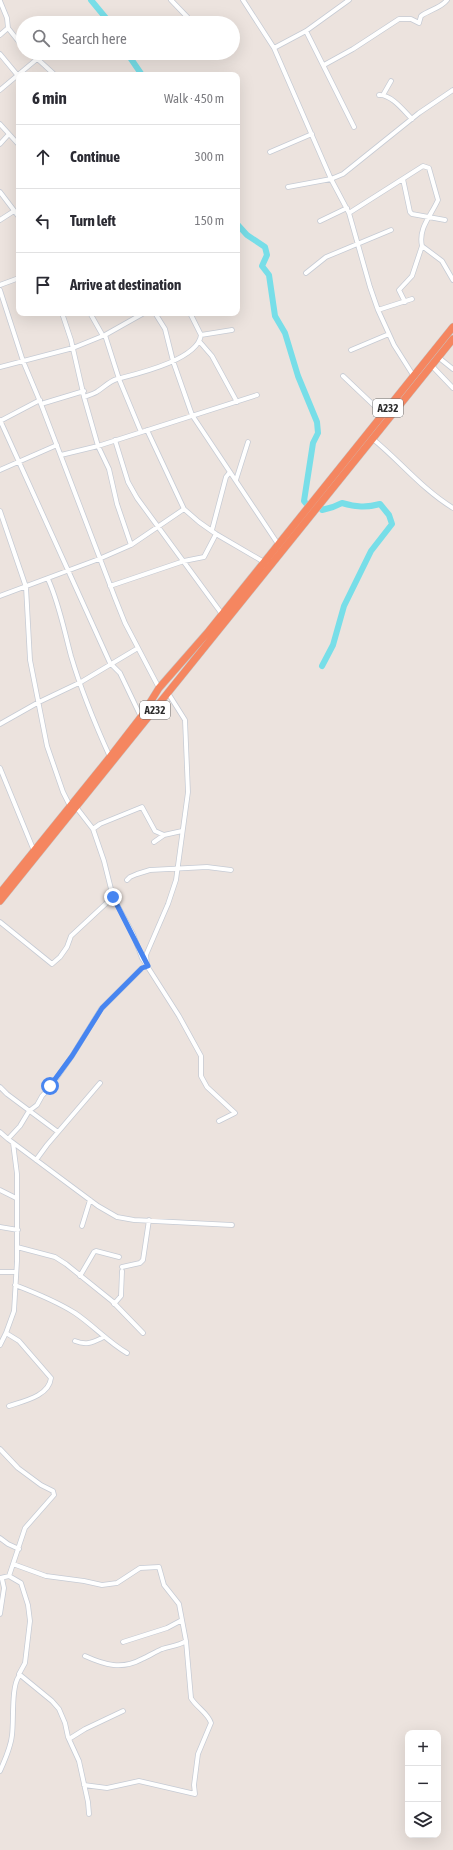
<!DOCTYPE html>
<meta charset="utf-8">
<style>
:root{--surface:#fff;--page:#f7f7f7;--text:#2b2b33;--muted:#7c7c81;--line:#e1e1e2}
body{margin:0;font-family:"Asap Condensed",sans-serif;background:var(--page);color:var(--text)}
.controls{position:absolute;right:12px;bottom:12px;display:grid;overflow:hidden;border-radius:8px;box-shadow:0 4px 16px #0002}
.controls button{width:36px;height:36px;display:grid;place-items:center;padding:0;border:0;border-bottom:1px solid var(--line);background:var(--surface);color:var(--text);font:20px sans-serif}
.stop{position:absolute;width:12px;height:12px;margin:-9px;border:3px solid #4785f0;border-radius:50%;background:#fff}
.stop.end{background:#4785f0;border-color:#fff;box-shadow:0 1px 4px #0008}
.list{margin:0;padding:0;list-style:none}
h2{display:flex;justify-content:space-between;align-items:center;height:52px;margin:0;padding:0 16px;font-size:17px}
h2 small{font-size:13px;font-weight:400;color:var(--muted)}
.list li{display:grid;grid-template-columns:26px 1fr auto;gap:12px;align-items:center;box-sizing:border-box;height:64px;padding:0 16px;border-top:1px solid var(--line)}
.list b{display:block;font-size:15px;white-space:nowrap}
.list em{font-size:13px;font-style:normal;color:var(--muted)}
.icon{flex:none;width:22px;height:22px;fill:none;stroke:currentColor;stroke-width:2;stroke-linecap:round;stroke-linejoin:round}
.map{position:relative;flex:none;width:453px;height:1850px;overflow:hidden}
.search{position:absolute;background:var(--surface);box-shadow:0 4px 16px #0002;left:16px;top:16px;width:224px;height:44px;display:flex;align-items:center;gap:10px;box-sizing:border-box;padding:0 14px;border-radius:22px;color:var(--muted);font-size:15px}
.panel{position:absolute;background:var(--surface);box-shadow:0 4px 16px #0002;left:16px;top:72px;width:224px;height:244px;border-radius:8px}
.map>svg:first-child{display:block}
</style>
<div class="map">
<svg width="453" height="1850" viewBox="0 0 453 1850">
<rect width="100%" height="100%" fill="#ece3de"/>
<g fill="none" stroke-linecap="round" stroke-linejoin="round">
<path stroke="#77dee8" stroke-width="6" d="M91 0 110 23
M127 53 142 75
M237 224 247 235 265 247 267 255 262 266 269 275 275 316 285 333 298 376 317 422 318 433 313 443 304 501 310 508 320 506 322 510 333 507 342 503C356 507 366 508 380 504L389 515 392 524 371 551 344 606 333 645 322 666"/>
<g stroke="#c6cbd4" stroke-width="5.5">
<path id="street" d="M171 0 193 23
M243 0 274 48 331 179 349 213 370 287 378 310 394 345 413 375
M0 1 7 18 8 28 23 47
M306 31 354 127
M0 35 8 28
M274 48 306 31 349 0
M31 53 55 75
M0 54 19 77
M324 65 353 49 399 19H411L419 23 421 16C429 10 441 8 447 0
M0 90 37 59
M379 95C391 94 404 111 412 119
M383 95 391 81
M0 124 19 145
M0 144 9 134
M270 152 312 134
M403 179 410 212 412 214 445 220
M288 187 331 179 343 174 419 113 453 90
M0 192 19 217
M349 213 423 166 429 168 438 200C431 216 418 228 422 246L442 261 453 280
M0 220 14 211
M320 221 347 208
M306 273 326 257 391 230
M0 285 19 278
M0 290 23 361 41 404 115 598 125 623 159 688
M405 302 399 290 412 276 422 246
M378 310 412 299
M62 313 71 340 84 397 98 446 109 469 117 504 131 545
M90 313 103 336
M155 313 165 329 173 361 192 415 278 544
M105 335 119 379 141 432
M201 335 232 330
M199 341 212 356 237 402
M351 350 389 334
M438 357 453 369
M432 366 453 388
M0 367 73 348 105 335 144 313
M343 376 383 414
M84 397C89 395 94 394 98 391 104 387 110 381 117 379 136 374 198 360 201 335L190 313
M41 404 84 391
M0 420 110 663 120 673 141 717
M0 421 40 400
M147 430 184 509 199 522 216 534 264 562
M373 439C401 462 422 489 453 508
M115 440 128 482 137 498 222 614
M61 455 98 446 257 395
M0 470 57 445
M236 480 248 442
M0 511 26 587 30 660 47 746 63 792 70 806
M212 530 226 477 230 472
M48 579C59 603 64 630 71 656 81 690 95 724 110 757
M110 586 184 561 204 557 216 534
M0 596 99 559 131 545 184 509
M0 724 39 702 81 682 138 648
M0 768 34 851
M76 807 93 829 104 861 113 897 133 934 142 958 179 1016 201 1056V1076L207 1087 235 1113 219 1121
M93 829 100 824 142 807 155 831 164 835
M154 842 164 835 182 831
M127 880 130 877 137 874 150 870 207 867 231 870
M0 922 52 964 60 957 67 947 71 936 113 897
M147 964 146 955 168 904 176 880 188 792 185 720 168 693
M0 1087 7 1094 58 1132
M0 1132 8 1139 20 1126 29 1111 37 1105 42 1096 51 1086 72 1056 101 1009 142 968 148 966
M8 1139 98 1206 117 1217 134 1220 232 1225
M36 1160 47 1145 100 1083
M0 1190 16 1198
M82 1226 90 1200
M0 1227 18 1230
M17 1247 55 1257 66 1264 112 1301 143 1333
M122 1267 140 1263 143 1260 149 1220
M0 1272H16
M80 1276 94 1252 96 1251 119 1257
M15 1285C36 1293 56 1301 75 1313 93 1325 108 1342 127 1353
M114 1304 121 1296 122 1271
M75 1341C87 1346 93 1342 104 1337
M0 1345 6 1333
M9 1406C24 1401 49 1396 51 1378L19 1341 6 1333 14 1311 17 1261V1174L13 1143
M0 1449 18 1468 41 1485 53 1491 54 1495 25 1528 9 1576
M0 1538 8 1544 19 1549
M13 1564 46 1576 84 1581 102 1585 117 1583 140 1568 159 1567 164 1585 179 1604 186 1641C178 1646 171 1646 162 1649 155 1652 149 1656 142 1659 122 1670 105 1665 85 1656
M0 1578 9 1576 21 1583 28 1605 30 1621 25 1663 19 1674 52 1701 59 1709 65 1723 68 1737 79 1761 88 1802 89 1814
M0 1614 4 1588 2 1579
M123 1642 167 1628 182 1620
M69 1739 85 1729 123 1711
M0 1771C5 1760 11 1746 12 1735 14 1719 11 1687 19 1676
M84 1785 107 1788 139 1781 195 1794 194 1785 198 1754 211 1723C208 1713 196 1707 191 1698L186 1641"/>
</g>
<g stroke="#c4c4c4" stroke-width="8">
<path id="highway" d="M0 893 110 757 141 717 159 688 208 632 453 327
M0 901 453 339"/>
</g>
<use href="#street" stroke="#fff" stroke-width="4"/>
<use href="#highway" stroke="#f58660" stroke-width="7"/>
</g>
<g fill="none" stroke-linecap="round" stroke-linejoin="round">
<path stroke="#4785f0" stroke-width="5" d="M50 1086 72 1056 102 1008 142 968 148 966 113 897"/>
</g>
<g text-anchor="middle" stroke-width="3" stroke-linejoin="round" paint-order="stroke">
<g fill="#fff" stroke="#6b6b6b" stroke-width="1">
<rect x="373" y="399" width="30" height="18" rx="3"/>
<rect x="140" y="701" width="30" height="18" rx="3"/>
</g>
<g font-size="11" font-weight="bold" fill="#2b2b2b">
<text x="388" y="412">A232</text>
<text x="155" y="714">A232</text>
</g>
</g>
</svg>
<div class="controls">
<button>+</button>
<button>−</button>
<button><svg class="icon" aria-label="layers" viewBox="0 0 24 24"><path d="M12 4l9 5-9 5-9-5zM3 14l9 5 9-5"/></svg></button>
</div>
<div class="stop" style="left:50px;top:1086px"></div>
<div class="stop end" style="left:113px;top:897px"></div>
<div class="search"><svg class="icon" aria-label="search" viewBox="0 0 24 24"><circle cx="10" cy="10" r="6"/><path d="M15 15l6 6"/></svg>Search here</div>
<section class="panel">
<h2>6 min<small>Walk · 450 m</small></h2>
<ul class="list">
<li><svg class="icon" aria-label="ahead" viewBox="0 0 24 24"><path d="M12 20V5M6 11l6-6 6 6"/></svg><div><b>Continue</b></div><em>300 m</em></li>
<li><svg class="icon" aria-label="left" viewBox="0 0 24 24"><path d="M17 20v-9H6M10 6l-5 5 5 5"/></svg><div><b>Turn left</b></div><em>150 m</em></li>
<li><svg class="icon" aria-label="arrive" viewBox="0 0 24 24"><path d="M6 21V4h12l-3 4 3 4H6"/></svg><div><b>Arrive at destination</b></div></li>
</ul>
</section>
</div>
